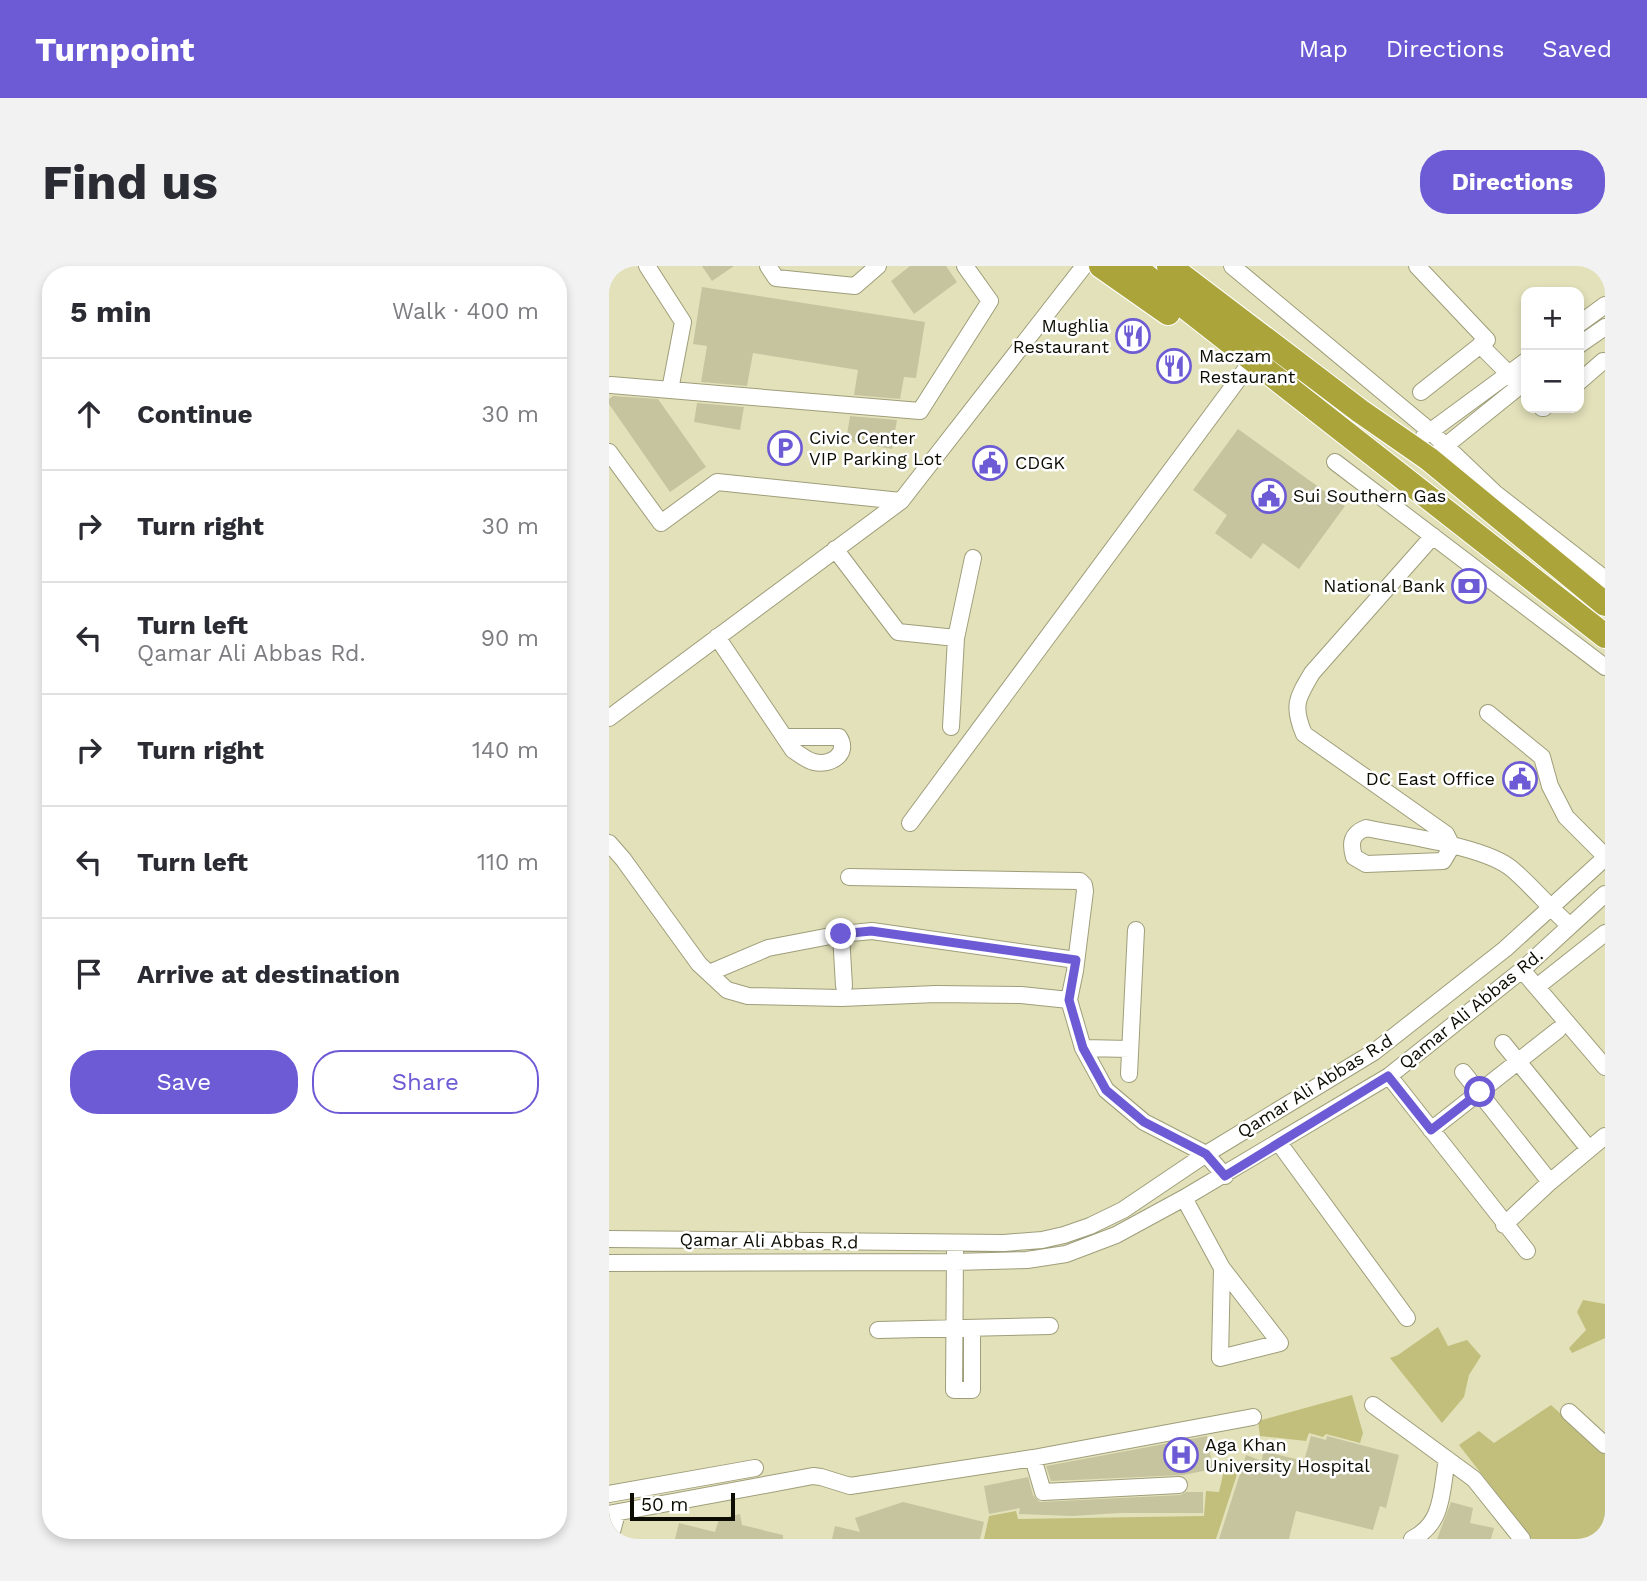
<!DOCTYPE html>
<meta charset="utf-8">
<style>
:root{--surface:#fff;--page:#f2f2f3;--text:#2b2b33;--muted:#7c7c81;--line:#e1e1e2;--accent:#6d5bd5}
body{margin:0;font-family:"Work Sans",sans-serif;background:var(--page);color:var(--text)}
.controls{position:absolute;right:21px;top:21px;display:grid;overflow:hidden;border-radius:14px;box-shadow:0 4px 10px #0003}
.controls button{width:63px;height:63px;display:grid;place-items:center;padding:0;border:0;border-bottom:2px solid var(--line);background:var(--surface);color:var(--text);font:35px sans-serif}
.scale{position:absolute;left:21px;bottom:18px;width:105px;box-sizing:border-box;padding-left:7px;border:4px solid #0d0c02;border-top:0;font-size:19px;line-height:24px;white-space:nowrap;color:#0d0c02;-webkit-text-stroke:5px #fff;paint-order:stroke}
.stop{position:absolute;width:21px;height:21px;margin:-16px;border:5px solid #6d5bd5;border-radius:50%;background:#fff}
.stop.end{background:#6d5bd5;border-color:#fff;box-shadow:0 2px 7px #0008}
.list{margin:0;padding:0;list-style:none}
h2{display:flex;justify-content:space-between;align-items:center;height:91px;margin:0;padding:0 28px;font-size:30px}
h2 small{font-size:23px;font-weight:400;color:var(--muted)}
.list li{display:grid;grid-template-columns:46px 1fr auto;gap:21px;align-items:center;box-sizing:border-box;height:112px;padding:0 28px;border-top:2px solid var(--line)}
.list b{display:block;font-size:26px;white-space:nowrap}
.list p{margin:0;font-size:23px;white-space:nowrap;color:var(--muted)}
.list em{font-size:23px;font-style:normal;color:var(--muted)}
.actions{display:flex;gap:14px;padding:21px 28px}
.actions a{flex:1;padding:16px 0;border:2px solid var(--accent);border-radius:28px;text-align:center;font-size:24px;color:var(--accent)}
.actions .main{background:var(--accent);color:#fff}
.icon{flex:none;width:38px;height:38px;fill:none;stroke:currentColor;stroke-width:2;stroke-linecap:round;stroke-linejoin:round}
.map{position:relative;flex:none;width:996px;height:1273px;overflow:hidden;border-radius:28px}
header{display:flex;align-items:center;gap:42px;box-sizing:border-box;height:98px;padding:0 35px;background:var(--accent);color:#fff}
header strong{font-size:33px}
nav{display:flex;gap:38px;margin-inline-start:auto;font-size:24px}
.intro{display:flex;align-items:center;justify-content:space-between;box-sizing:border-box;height:168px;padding:0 42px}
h1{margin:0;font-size:49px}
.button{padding:18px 32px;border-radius:28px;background:var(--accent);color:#fff;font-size:24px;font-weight:700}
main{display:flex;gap:42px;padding:0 42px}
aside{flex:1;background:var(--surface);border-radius:28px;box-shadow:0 4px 10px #0003}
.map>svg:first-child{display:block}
</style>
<header>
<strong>Turnpoint</strong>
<nav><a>Map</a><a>Directions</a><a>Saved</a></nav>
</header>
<div class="intro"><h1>Find us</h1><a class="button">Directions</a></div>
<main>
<aside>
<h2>5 min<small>Walk · 400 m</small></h2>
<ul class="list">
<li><svg class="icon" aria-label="ahead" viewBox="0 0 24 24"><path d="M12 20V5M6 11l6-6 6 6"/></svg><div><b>Continue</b></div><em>30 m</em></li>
<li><svg class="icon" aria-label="right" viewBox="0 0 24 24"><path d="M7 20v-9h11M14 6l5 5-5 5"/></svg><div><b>Turn right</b></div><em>30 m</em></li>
<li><svg class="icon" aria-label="left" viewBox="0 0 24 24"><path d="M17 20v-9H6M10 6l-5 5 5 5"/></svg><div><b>Turn left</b><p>Qamar Ali Abbas Rd.</p></div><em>90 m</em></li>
<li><svg class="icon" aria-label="right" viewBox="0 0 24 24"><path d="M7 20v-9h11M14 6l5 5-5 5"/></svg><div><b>Turn right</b></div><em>140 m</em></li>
<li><svg class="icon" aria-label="left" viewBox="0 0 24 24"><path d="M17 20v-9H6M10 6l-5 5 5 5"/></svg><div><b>Turn left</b></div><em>110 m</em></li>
<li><svg class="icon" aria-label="arrive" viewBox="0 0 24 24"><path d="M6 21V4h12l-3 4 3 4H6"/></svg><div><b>Arrive at destination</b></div></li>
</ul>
<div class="actions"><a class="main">Save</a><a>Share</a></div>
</aside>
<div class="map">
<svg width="996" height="1273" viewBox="0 0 996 1273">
<rect width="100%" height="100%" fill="#e2e1ba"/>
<path fill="#c2bf7c" d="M974 1034 996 1038V1072L963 1087 960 1082 977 1064 968 1046Z
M829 1061 839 1080 858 1074 872 1090 860 1109 855 1131 833 1157 781 1092 789 1089Z
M743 1129 754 1167 751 1177 717 1168 714 1171 700 1167 697 1175 651 1170 649 1155Z
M942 1139 996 1188V1273H923L850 1179 870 1165 885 1177Z
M617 1196 631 1199 607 1273H375L380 1250 407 1245 409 1253 595 1250 597 1225 610 1226Z"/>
<path fill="#c6c49f" d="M93 0H125L103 15Z
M301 0H337L348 16 305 48 282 15Z
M93 21 316 56 307 112 295 111 291 133 245 129 249 104 144 87 138 120 92 116 98 80 84 78Z
M4 130 49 133 97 201 61 226 0 138V133Z
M88 137 135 141 131 164 85 156Z
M241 150 288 154 283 183 237 175Z
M629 163 736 240 690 303 654 277 642 293 606 267 618 249 584 224Z
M598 1170 604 1203 574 1209 442 1215 437 1200Z
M702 1170 717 1174 718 1170 790 1189 777 1242 771 1240 764 1264 687 1245 680 1273H610L637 1189 653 1195 654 1185 695 1195Z
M419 1211 424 1229 431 1236 571 1229 577 1226H594V1247H510L464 1250 410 1248 411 1242 380 1248 375 1220Z
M294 1236 375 1256 371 1273H223L226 1260 251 1266 246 1252Z
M842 1236 864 1242 861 1257 885 1262 882 1273H828Z
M131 1248 133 1259 174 1269V1273H66L70 1257 106 1266 110 1253Z"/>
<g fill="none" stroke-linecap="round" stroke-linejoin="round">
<g stroke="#9f9e7a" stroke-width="18">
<path id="minor" d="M38 0 74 56 61 124
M159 0 167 12 246 20 269 0
M623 0 821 165 886 227 996 313
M808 0 878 74 812 126
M970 58 996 39
M871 79 906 114
M970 79 996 61
M970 116 994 95
M2 119 311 145 381 35 356 0
M933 142H935
M815 170 917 95
M830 185 917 115
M0 186 52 257 108 216 292 235
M726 196 996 401
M824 270 703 407C688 432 683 440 695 468L837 568 843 580
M226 283 289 366 347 372
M108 371 184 484C190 488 197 494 205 496 221 500 241 488 230 471H175
M879 447 933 491 941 520 957 551 996 590
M0 452 292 235 475 0
M342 461 347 372 364 292
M301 557 639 100
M0 577 14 593 90 698 118 724 139 730 232 732 327 728 412 729 460 734
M843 580 834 595 757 598 745 591C741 577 742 568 757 562 794 570 876 580 903 603 923 620 941 642 961 660
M240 611 471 615 475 619 476 625 466 705 460 734 474 782 497 824 535 856 597 888 616 910
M232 668 235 720
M913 704 996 801
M100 707 159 682 232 668 263 665 467 694
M929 720 996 667
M894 777 980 883
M474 782 521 783
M854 806 941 916
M520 808 527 664
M780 810 918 985
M822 864 949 764
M670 877 798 1052
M575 932 613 1002 671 1077 611 1092 613 1002
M895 959 941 916 996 870
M0 973 395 977 433 974 455 969 481 960 514 944 597 888 765 786 896 683 996 592
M346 986 345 1124H363V1062
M0 997 346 996 418 994 457 988 507 969 575 932 780 810 913 704 996 628
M269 1064 441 1060
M764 1139 865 1213 913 1273
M960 1146 996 1179
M424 1192 434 1226 570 1219
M0 1228 146 1202
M0 1248 204 1210 212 1211 241 1220 424 1192 644 1151
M1 1273 8 1247
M803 1273C835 1257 832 1226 838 1193"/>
</g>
<g stroke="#fff" stroke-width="26">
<path id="highway" d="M492 0 559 47
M524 0 996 370
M560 0 751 145 820 193 996 338"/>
</g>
<use href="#minor" stroke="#fff" stroke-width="16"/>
<use href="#highway" stroke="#aba43b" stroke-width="24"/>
</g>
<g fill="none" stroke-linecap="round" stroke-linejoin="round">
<path stroke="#6d5bd5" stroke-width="9" d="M232 668 262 665 467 694 460 734 474 782 497 824 535 856 597 888 616 910 779 810 822 864 871 826"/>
</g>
<defs>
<g id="restaurant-ring" transform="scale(1.75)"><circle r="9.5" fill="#fff" stroke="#6d5bd5" stroke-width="1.5"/><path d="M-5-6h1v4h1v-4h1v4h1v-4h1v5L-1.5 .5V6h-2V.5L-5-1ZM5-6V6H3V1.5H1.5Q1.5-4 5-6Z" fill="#6d5bd5"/></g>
<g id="parking-ring" transform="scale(1.75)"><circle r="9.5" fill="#fff" stroke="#6d5bd5" stroke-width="1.5"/><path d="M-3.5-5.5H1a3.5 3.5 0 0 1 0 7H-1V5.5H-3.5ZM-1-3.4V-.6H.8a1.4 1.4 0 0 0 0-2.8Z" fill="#6d5bd5"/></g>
<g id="civic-ring" transform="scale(1.75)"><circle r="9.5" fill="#fff" stroke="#6d5bd5" stroke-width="1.5"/><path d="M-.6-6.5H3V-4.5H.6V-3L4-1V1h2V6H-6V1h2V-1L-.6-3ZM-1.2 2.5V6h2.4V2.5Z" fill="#6d5bd5"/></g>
<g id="bank-ring" transform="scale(1.75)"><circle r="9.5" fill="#fff" stroke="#6d5bd5" stroke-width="1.5"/><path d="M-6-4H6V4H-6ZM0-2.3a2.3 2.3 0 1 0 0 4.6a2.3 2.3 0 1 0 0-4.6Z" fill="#6d5bd5"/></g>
<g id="hospital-ring" transform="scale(1.75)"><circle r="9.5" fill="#fff" stroke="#6d5bd5" stroke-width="1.5"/><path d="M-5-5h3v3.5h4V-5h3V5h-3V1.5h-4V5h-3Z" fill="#6d5bd5"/></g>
</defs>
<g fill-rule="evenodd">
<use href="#restaurant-ring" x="524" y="70"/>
<use href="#restaurant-ring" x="565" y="100"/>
<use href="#parking-ring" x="176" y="182"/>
<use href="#civic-ring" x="381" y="197"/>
<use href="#civic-ring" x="660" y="230"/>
<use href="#bank-ring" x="860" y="320"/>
<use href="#civic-ring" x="911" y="513"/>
<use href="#hospital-ring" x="572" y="1189"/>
</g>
<g text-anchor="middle" stroke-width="5" stroke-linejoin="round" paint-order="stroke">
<g font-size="18" fill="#0d0c02" stroke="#fff" text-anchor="start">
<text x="500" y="66" text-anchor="end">Mughlia<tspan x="500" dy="21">Restaurant</tspan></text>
<text x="590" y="96">Maczam<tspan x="590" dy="21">Restaurant</tspan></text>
<text x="200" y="178">Civic Center<tspan x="200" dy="21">VIP Parking Lot</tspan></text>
<text x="406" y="203">CDGK</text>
<text x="684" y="236">Sui Southern Gas</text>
<text x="836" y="326" text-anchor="end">National Bank</text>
<text x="886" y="519" text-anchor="end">DC East Office</text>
<text x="596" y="1185">Aga Khan<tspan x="596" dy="21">University Hospital</tspan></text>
</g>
<g font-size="18" fill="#0d0c02" stroke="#fff">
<text transform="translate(862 743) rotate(-39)" y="6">Qamar Ali Abbas Rd.</text>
<text transform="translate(706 820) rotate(-32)" y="6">Qamar Ali Abbas R.d</text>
<text transform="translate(160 975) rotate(1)" y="6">Qamar Ali Abbas R.d</text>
</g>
</g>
</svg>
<div class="controls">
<button>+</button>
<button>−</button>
</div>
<div class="scale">50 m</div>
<div class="stop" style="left:871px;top:826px"></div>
<div class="stop end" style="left:232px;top:668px"></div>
</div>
</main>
